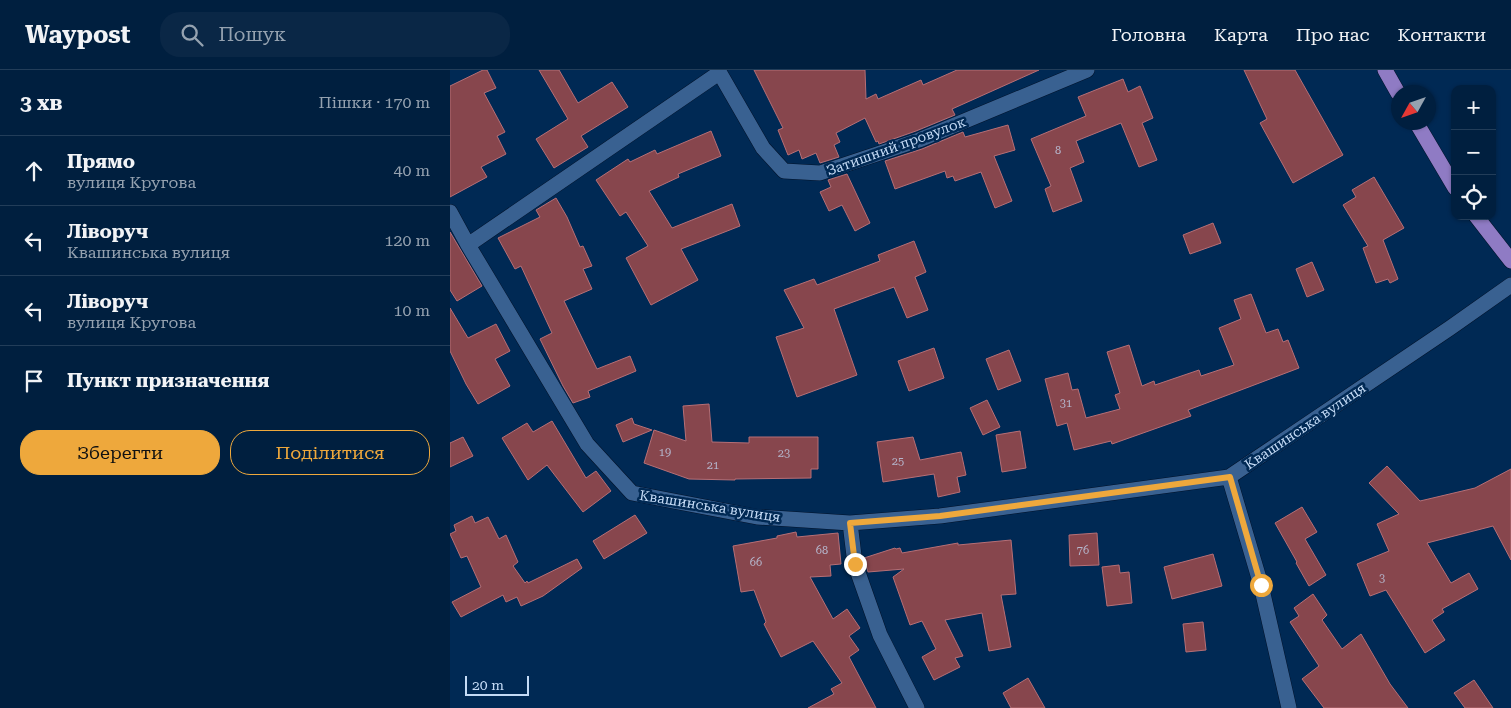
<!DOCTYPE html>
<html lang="uk">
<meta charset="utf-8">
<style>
:root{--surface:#001f3f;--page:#0a2746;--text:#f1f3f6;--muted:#95a2b0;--line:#223d59;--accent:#eea83c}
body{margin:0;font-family:"Roboto Serif",serif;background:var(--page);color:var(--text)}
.controls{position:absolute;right:15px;top:15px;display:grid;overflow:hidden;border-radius:10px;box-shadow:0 1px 4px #0004}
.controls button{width:45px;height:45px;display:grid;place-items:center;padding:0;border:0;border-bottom:1px solid var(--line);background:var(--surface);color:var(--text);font:25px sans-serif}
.compass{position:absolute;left:941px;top:15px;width:45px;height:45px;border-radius:50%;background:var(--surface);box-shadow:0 1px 4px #0004;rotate:230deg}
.scale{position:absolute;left:15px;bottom:12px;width:64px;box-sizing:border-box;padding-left:5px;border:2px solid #c4dbf6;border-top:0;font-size:14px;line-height:18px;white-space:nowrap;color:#c4dbf6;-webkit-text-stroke:4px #002954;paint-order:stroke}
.stop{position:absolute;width:15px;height:15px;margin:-11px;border:4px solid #eea83c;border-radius:50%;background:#fff}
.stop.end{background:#eea83c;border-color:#fff;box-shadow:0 1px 5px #0008}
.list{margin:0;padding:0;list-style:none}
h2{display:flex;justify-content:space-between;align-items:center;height:65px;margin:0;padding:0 20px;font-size:21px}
h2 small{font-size:16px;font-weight:400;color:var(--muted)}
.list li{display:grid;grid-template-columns:32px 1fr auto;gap:15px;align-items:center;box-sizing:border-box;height:70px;padding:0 20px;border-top:1px solid var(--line)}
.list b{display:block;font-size:19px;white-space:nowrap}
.list p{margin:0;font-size:16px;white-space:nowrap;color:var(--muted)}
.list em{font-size:16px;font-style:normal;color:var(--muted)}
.actions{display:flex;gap:10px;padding:15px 20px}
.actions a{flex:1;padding:11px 0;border:1px solid var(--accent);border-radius:20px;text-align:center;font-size:18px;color:var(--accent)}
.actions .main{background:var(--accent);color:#111}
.icon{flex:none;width:28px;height:28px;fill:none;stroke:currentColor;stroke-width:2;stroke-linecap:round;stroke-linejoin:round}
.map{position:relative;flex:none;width:1061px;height:638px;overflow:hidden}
header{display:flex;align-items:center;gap:30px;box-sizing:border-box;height:70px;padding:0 25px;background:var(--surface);border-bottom:1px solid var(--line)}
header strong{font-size:24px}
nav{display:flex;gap:28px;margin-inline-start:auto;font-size:18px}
.search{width:350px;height:45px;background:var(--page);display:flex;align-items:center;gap:12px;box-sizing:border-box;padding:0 18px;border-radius:20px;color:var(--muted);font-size:19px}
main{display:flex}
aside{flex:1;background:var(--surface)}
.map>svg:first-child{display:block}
</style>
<header>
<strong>Waypost</strong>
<div class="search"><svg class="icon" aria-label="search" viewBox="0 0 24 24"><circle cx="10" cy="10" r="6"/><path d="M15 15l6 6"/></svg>Пошук</div>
<nav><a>Головна</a><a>Карта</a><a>Про нас</a><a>Контакти</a></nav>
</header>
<main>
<aside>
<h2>3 хв<small>Пішки · 170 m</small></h2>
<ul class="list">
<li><svg class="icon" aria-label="ahead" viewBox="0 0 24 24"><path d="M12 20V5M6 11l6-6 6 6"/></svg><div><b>Прямо</b><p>вулиця Кругова</p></div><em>40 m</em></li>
<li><svg class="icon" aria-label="left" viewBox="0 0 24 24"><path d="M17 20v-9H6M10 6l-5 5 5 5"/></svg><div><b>Ліворуч</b><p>Квашинська вулиця</p></div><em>120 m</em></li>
<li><svg class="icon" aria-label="left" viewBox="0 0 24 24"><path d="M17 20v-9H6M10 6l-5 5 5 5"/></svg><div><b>Ліворуч</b><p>вулиця Кругова</p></div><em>10 m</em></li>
<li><svg class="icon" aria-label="arrive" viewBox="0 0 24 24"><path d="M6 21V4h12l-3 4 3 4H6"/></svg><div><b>Пункт призначення</b></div></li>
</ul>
<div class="actions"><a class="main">Зберегти</a><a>Поділитися</a></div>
</aside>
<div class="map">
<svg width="1061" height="638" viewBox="0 0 1061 638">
<rect width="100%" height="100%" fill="#002954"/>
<path fill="#87464d" stroke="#b66f76" d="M33 0H37L46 18 34 23 55 62 47 66 56 84 31 97 37 107 0 127V16Z
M89 0H109L128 33 162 12 178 37 131 66 138 77 104 98 86 69 118 49Z
M304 0H415L416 29 426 24 428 29 471 10 473 15 507 0H589L502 39 505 45 466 61 429 74 428 71 426 72 415 48 386 63 390 72 384 75 389 87 370 93 366 83 352 89 349 80 338 85 328 60 333 58Z
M794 0H845L893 85 843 113 810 53 817 49Z
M673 9 678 22 690 16 703 48 692 53 707 90 689 97 671 53 626 71 634 92 620 98 632 131 603 142 595 119 601 116 581 69 636 46 628 27Z
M558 55 565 80 544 86 562 131 545 138 531 102 505 111 503 106 497 108 495 101 445 119 435 91 472 79 513 62 515 67Z
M261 61 271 86 228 104 229 107 199 121 222 158 282 134 290 156 231 179 248 210 201 235 176 188 198 176 176 142 170 146 146 110 178 89 180 92 205 80 207 84Z
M397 104 420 153 405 161 392 135 379 141 370 122 381 117 378 110Z
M924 107 954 158 933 170 948 209 940 213 938 209 926 213 913 178 918 176 893 135 906 127 902 120Z
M106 128 117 147 130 177 133 176 142 196 133 199 142 219 114 231 147 299 180 286 186 301 138 321 140 327 123 333 113 316 90 269 102 263 71 196 65 199 48 168 90 147 86 140Z
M763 153 771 173 740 184 733 165Z
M0 162 32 216 7 231 0 220Z
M464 171 476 202 465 207 478 240 457 248 444 217 384 239 407 305 347 327 326 267 354 258 334 220 364 209 367 215 430 191 428 185Z
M862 192 874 220 857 227 846 199Z
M801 224 816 263 828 259 833 272 838 270 849 298 738 340 741 346 662 374 661 371 624 380 617 353 607 356 595 309 618 303 622 320 628 319 636 348 670 339 665 325 670 323 657 282 679 275 692 316 704 311 705 315 749 300 751 306 784 295 769 258 791 249 784 230Z
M0 238 18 268 46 254 60 281 45 289 60 316 28 334 16 314 0 281Z
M484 278 494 308 459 321 448 291Z
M559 280 571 311 548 320 536 289Z
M537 330 550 357 533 365 520 338Z
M259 334 262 372 299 373V367H368V399H361V408L285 409V410L239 409 194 393 204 360 236 371 233 336Z
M182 348 184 354 202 360 173 372 166 355Z
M102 351 136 408 146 401 161 421 133 442 97 395 78 410 52 368 77 353 83 362Z
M570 361 576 398 552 402 546 365Z
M13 367 23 386 0 397V373Z
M463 367 470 390 511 382 516 405 507 407 510 422 488 427 484 404 433 412 427 372Z
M937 396 970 431 1025 418 1061 399V490L1043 456 977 473 1001 513 1019 503 1028 519 992 539 994 542 982 550 995 570 975 583 936 520 920 526 907 494 939 481 927 454 949 444 919 413Z
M852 437 867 462 855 469 876 505 859 516 846 493 847 492 825 453Z
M185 445 197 463 154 489 143 471Z
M22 446 25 453 38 447 49 469 56 465 68 492 63 496 75 513 77 511 78 513 127 489 132 498 93 526 71 536 67 527 56 532 53 525 11 547 2 532 31 517 17 486 11 488 0 464 6 461 4 455Z
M346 462 347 467 388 463 391 494 380 495 381 506 360 507 383 549 397 539 410 558 399 566 409 580 399 587 426 638H358L384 624 381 619 392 613 363 571 331 587 314 554 316 552 304 520 291 522 283 476 327 468V466Z
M647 463 649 495 620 496 619 465Z
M561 470 566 524 551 525 561 577 539 581 532 543 495 550 513 586 505 588 510 597 484 610 472 587 486 579 472 551 460 555 443 507 454 499 418 502 414 488 445 478 446 479 450 478 452 483 508 473V475Z
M763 484 772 516 722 529 714 497Z
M669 495 670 503 679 502 682 533 657 536 652 497Z
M863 524 877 545 872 550 892 579 911 564 940 614 958 638H874L852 609 869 596 840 552 849 546 844 538Z
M753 552 756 580 736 582 733 554Z
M578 608 595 638H561L553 623Z
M1024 610 1043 638H1015L1004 623Z"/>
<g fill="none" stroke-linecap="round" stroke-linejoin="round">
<g stroke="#011229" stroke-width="16">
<path id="minor" d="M268 0 313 78 334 101 370 103 469 70 637 0
M0 142 18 175 137 374 182 423 307 447 400 453 490 446 779 407 1000 258 1061 215
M18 175 269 3
M779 407 811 515 839 638
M400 453 405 494 430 565 467 638"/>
</g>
<g stroke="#011229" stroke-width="16">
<path id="major" d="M935 0 948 23
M966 52 1005 118
M1026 146 1061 191"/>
</g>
<use href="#minor" stroke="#396191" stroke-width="15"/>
<use href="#major" stroke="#8f7bc4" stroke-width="15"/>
</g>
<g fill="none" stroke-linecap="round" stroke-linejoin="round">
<path stroke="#eea83c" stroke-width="6" d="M405 494 400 453 490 446 780 407 811 515"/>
</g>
<g text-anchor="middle" stroke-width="5" stroke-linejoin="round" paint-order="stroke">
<g font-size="11" fill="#b5b6cc">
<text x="608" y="84">8</text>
<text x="616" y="337">31</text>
<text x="215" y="386">19</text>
<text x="334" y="387">23</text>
<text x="448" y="395">25</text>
<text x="263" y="399">21</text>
<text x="372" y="484">68</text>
<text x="633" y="484">76</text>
<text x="306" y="496">66</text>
<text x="932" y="512">3</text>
</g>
<g font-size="14" fill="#c4dbf6" stroke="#002954">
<text transform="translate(446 76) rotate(-20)" y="5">Затишний провулок</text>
<text transform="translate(855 356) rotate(-34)" y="5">Квашинська вулиця</text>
<text transform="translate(260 436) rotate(9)" y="5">Квашинська вулиця</text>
</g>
</g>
</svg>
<div class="controls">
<button>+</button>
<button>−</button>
<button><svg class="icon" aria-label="locate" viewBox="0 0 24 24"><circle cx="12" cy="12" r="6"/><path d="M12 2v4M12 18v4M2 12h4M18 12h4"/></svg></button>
</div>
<svg class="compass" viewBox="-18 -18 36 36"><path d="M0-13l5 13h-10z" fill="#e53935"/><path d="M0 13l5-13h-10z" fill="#95a2b0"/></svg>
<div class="scale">20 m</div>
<div class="stop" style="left:811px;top:515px"></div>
<div class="stop end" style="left:405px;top:494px"></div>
</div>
</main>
